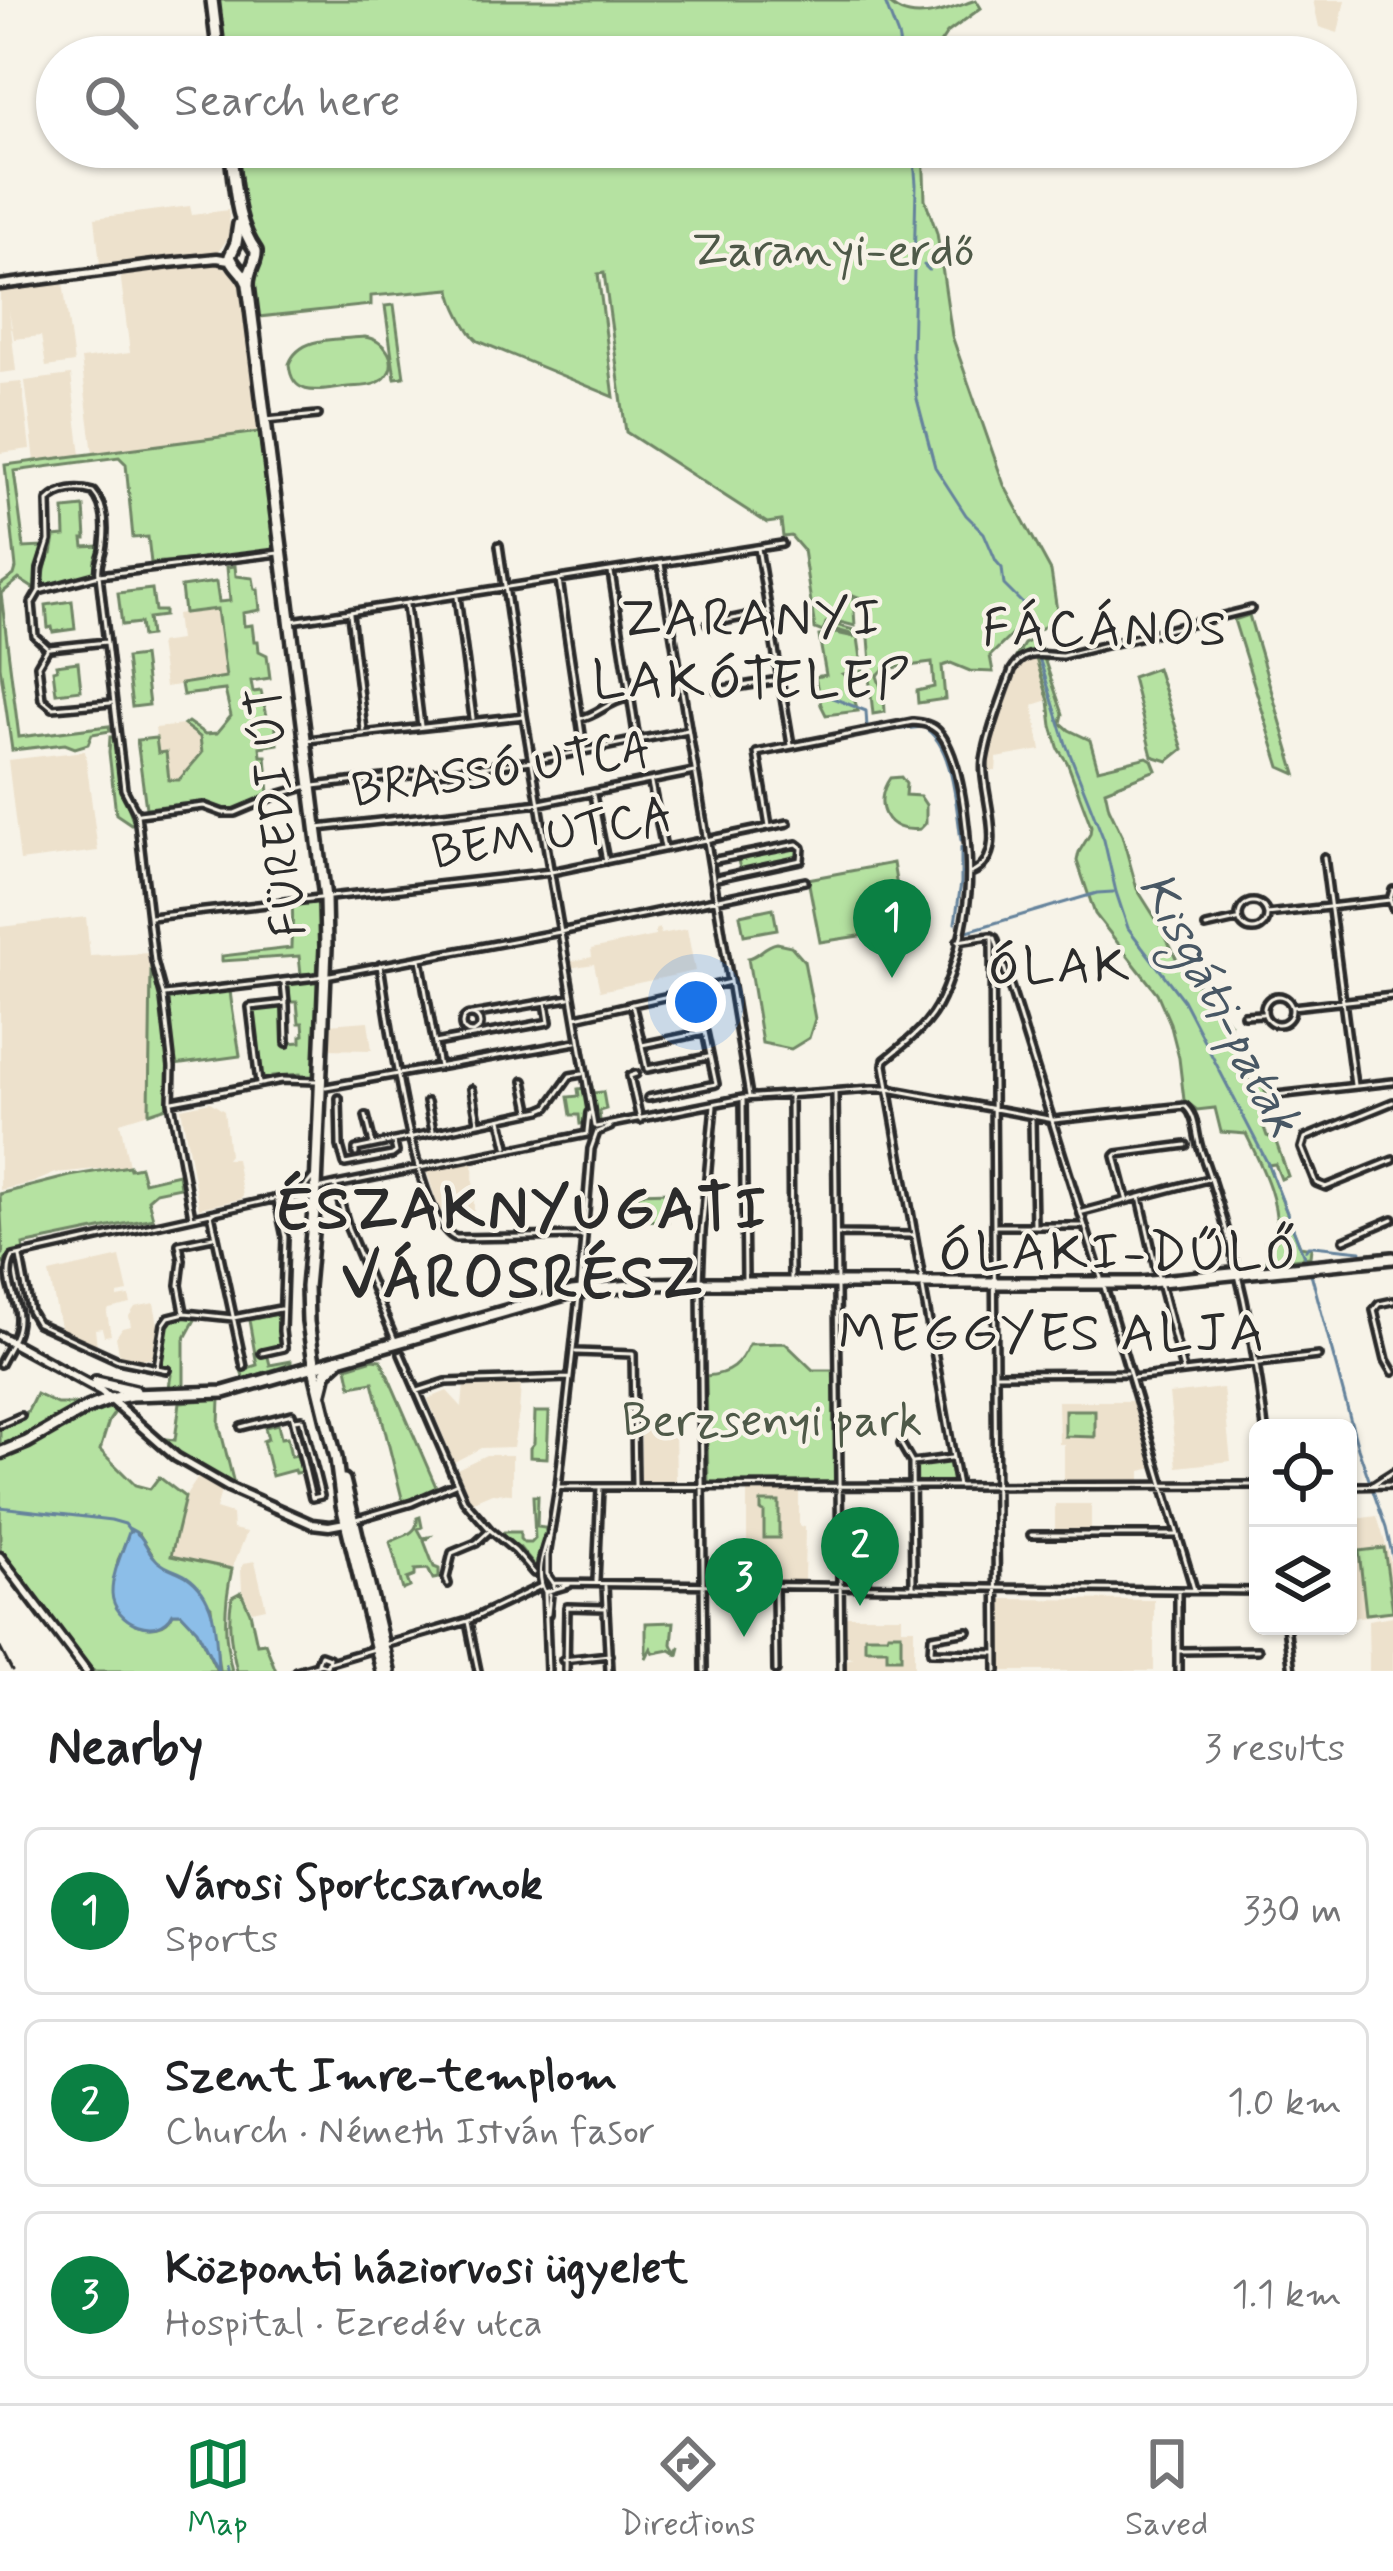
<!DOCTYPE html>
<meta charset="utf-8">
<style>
:root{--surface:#fff;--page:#f6f6f6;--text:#202124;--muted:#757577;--line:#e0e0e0;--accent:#0b8043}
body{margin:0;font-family:Mynerve,sans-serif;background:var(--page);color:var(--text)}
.controls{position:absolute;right:36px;bottom:36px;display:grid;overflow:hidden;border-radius:18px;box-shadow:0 3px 9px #0004}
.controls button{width:108px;height:108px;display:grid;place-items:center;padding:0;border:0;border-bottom:3px solid var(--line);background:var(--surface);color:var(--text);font:60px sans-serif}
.you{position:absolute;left:696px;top:1002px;width:42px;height:42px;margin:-30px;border:9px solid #fff;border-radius:50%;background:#1a73e8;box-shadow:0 0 0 18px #1a73e833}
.badge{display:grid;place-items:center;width:78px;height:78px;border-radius:50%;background:var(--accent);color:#fff;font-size:39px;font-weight:700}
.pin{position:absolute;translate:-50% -99px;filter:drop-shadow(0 3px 6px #0008)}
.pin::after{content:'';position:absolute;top:63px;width:42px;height:36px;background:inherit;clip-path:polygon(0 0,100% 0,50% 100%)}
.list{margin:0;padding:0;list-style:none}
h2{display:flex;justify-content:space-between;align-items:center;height:156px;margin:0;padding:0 48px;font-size:51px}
h2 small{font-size:39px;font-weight:400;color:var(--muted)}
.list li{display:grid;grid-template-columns:78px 1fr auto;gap:36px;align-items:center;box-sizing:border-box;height:168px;margin:0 24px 24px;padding:0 24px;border:3px solid var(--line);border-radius:18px}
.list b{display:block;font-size:45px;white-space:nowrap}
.list p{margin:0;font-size:39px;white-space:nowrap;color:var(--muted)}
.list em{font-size:39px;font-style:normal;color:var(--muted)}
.icon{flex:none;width:66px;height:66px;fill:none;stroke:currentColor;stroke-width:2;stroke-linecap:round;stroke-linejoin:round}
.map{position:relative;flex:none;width:1393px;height:1671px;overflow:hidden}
.search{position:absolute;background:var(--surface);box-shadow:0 3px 9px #0004;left:36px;right:36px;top:36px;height:132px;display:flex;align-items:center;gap:30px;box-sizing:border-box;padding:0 42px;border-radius:66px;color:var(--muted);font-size:45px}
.sheet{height:732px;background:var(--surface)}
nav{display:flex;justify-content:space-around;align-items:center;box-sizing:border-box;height:168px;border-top:3px solid var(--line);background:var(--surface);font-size:33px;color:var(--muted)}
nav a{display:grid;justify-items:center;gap:6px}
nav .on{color:var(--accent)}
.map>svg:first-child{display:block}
</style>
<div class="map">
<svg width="1393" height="1671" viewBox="0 0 1393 1671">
<rect width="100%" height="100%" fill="#f7f3e8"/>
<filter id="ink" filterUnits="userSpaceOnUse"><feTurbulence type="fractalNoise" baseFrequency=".00833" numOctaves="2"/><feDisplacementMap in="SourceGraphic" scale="24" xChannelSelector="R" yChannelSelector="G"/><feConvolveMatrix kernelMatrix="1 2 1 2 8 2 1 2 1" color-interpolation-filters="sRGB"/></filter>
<g filter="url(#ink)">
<path fill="#ede1cc" d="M1313 0H1345L1338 33 1319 27Z
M190 206 192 215 228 210 231 234 218 252 220 263 240 280 254 278 316 297 318 312 257 319 267 400 256 402 259 432 93 454 81 359 130 353 120 272 101 274 95 218Z
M63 282 74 363 46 367 41 336 14 339 9 311 16 371 0 373V291Z
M71 375 81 455 35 461 25 381Z
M22 382 30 449 0 453V384Z
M217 609 226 678 165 687 159 643 179 640 176 614Z
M1035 656 1049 700 1033 705 1041 750 997 758 996 771H986L990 749 1013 673 1022 662Z
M184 725 200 737 202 753 179 780 169 781 166 753H158L155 728Z
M85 751 98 851 20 861 8 760Z
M86 917 90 956 150 953 149 1113 120 1122 129 1166 56 1173 32 1183 0 1190V927Z
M659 928 661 934 687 929 695 971 600 991 594 964 569 968 568 962 592 957 591 949 655 936V930Z
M368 1021 372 1050 326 1049 328 1024Z
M210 1102 224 1111 229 1155 226 1159H236L243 1196 241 1199 199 1208 181 1108Z
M473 1162 474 1211 439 1210 427 1172Z
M120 1257 128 1292 118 1294V1298L129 1296 131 1304 109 1309 107 1313 111 1335 104 1336 102 1328 95 1329 97 1346 95 1347 61 1332 49 1273Z
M154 1303 159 1330 154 1360 145 1358 144 1361 120 1357 116 1337 122 1328 131 1326 129 1316 135 1307Z
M464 1385H521L519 1413 513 1447 481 1448 454 1462 428 1399 447 1391 462 1407Z
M1223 1388 1231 1461 1177 1467 1169 1394Z
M1058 1401H1132L1153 1468 1141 1471V1483L1064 1482V1444H1059Z
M641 1430H675L676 1481H641Z
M486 1455H512V1494L492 1493 471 1502 457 1469Z
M199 1476 222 1488 216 1509 232 1514 233 1529 247 1532 232 1569 170 1556 185 1497Z
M747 1491H799V1526L805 1527 804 1581H747Z
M1055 1504H1091V1534L1055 1533Z
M1377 1516 1390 1559 1393 1613 1348 1618V1520Z
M255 1561 266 1608 252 1611 242 1591 241 1569 244 1563Z
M1000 1599 1154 1600V1671H1001Z
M844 1616H902V1628H914V1671H845V1660L854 1658 845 1657Z
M1393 1616V1671H1369L1368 1620Z"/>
<path fill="#b5e2a1" stroke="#708666" stroke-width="3" fill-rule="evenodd" d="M218 0H886C909 28 946 10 976 0L981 8 947 33 931 57H226Z
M237 147H923L925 199 937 233 952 336 1004 485 1051 571 1057 611 1048 625 1033 632 1029 625 1021 626 990 656 993 672 970 671 951 663 942 666 945 699 918 703 917 691 934 687 932 663 884 669 877 676 884 696 885 712 873 714 868 667 871 663 866 600 853 595 855 626 840 622 839 626 857 631 864 679 859 671 843 674 847 677 858 711 826 715 821 705 815 677 826 675 819 636 836 633 854 637V635L833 629 831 623H826L823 632 815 629 803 550 791 536 783 537 781 521 767 523 626 432 604 273 598 274 614 397 478 341C468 333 452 302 451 289L371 296V305L258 317Z
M394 305 404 377 395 378 385 306Z
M365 337C390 341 403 370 377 383 368 387 357 386 348 387 322 390 292 400 289 364 300 335 338 340 365 337Z
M259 432 276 549 273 553 151 563 148 537 133 538 126 464 119 457 14 471 24 548 42 547 37 567 36 590 19 579 1 594 19 737 109 726 110 731 92 734 88 744 75 748 65 744 12 750 0 666V585L14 575 16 568 5 465Z
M84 507 86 539H83L84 547 101 546 95 559V572L63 584 42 586 48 555 52 554 55 537 65 536 64 509Z
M235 566 236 576 253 578 255 589H258L260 610 243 613 244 626 252 625 254 641H258L259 651 267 655 270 678 251 681 253 692 261 691 268 720 275 723 278 744 260 747 261 756H266L269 794 266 798 229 811 202 802 146 808 137 740 156 738 158 753 166 752 169 780H179L202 753 200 737 184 725 188 722 205 734 217 733 231 716 225 690 183 695 181 684 226 677 217 609 184 613 181 587 216 582 219 602 230 601 227 567Z
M152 589 155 611H164V616L148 618 150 636 142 637 140 623 122 625 118 593Z
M72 601 75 629 53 632 52 627 48 628 46 605Z
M1249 615 1296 774 1280 767 1234 620Z
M1037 638 1063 714 1061 723 1069 730 1090 740 1098 769 1147 757 1152 760 1156 770 1105 790 1109 808 1122 835 1137 889 1161 927 1177 960 1230 1024 1229 1031 1249 1081 1263 1087 1274 1112 1273 1117 1262 1122 1267 1136 1275 1139 1288 1176 1281 1179 1275 1164 1268 1165 1300 1246 1311 1248 1310 1257 1267 1262 1265 1242 1276 1240C1281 1203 1262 1167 1246 1134L1221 1132 1215 1108 1197 1110 1184 1100 1179 1058 1170 1023 1157 993 1095 914 1077 861 1079 852 1090 834 1091 826 1067 762 1059 750 1052 726 1049 701 1034 652 1018 659 1016 657 1024 644Z
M143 656 149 705 132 707 126 658Z
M78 662 81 690 56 693 53 670 57 669 56 665Z
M1157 668 1183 749 1168 761 1152 756 1132 677Z
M110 737H113L122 789 134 823 131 824 116 814 109 752Z
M901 777 906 784 905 795 920 796 926 805V823L920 829C885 834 872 804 890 778Z
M802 843 805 860 741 873 737 856Z
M893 863 904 929 820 942 808 879Z
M319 902 320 935 317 973 301 974 299 956 222 961V956L291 948C291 933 294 921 292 905Z
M773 908 777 929 744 935 740 915Z
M777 943 791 946 804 961 815 1019 809 1038 791 1049 762 1043 748 958C758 957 764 945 777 943Z
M151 967 162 1004 169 1072 167 1107 149 1113Z
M325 976 319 1081 300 1079V1074L272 1076 273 1081 259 1083 250 1007 286 1003 288 1043 301 1042V1036L304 1035 303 1023H299L297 1002H290L288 980Z
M230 990C232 1013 237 1033 240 1056L174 1065 166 997Z
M592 1087 593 1093 603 1092 606 1109 599 1111 600 1121 580 1124 579 1115H571L568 1097 579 1096 578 1089Z
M129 1166 130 1169 140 1167 144 1182 178 1174 180 1187 156 1192 148 1199 153 1218 23 1245 24 1252 9 1256 0 1267V1256L3 1254 0 1194 70 1176Z
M670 1192 668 1221 640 1220 638 1193Z
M277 1314 280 1346 266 1349 270 1365 291 1361V1364L244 1379 241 1370 257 1365 249 1320Z
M175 1317 196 1318 184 1340V1387H169L171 1375 167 1368 159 1366 166 1326Z
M785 1343 813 1370H835L837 1483H708L706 1376C730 1374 740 1365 749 1344Z
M373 1359 381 1360 437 1489 432 1493 431 1491 403 1502 373 1382 351 1386 347 1367Z
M36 1394 57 1404H80L90 1414 110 1408 115 1412 109 1421 100 1450 135 1485 150 1489 159 1477 185 1497 171 1556 232 1569C224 1605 223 1635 232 1671H90L0 1553V1429L24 1419ZM130 1534H139L156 1560 211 1607 219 1669H216L197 1630 181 1613H173C167 1629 150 1629 135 1624L114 1582 118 1560Z
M220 1399 219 1424 235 1488 164 1445 165 1439 175 1440 180 1402Z
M1065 1410H1095V1437L1065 1436Z
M535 1412H549L547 1458 530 1457V1448L534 1443Z
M278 1424 281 1438 287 1437 291 1456 299 1455 302 1472 295 1473 294 1470 272 1476 263 1441 268 1439 265 1427Z
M952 1460 955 1483H915L914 1466Z
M533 1496H538L537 1527 545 1528 547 1534 538 1564V1586L535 1572 537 1569 520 1548 518 1549 502 1534 504 1532H520V1539L524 1543H531L535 1539Z
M761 1502H779V1538H764V1512L761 1511Z
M420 1517 422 1527 418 1529 423 1538 429 1537 424 1541 434 1567 439 1569V1578L433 1579 428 1569 415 1570V1576L407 1579 410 1587 403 1590C398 1573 396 1560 390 1542 402 1536 419 1534 417 1518Z
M1384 1548 1393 1611 1366 1614 1359 1551Z
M241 1592 250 1612 257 1644 265 1643 276 1671H237C231 1646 227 1622 232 1597Z
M674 1622 672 1644 676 1653 680 1647 678 1655 670 1650 654 1653 651 1648 646 1658V1623Z
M888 1633H901V1658H887V1649H865V1636H887Z"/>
<path fill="#8cbee8" stroke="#65839c" stroke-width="3" d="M130 1529C144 1535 144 1546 154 1557 161 1567 176 1570 186 1576 218 1597 216 1638 218 1671L197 1630 181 1613H173C159 1641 113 1623 112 1593 112 1571 124 1549 130 1529Z"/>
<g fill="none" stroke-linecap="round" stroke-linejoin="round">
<path stroke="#65839c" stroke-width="3" d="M884 0 898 36 902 57
M913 147 916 184 912 356 917 399 935 467 966 515 984 533 996 561 1002 568 1004 585 1022 603 1066 744 1104 840 1116 892 1128 928 1183 1000 1268 1164 1312 1277 1358 1448 1386 1528 1393 1558
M924 265 929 270
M825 695 866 711 867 728
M893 730 923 727C954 744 956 808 961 840
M955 923 961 883V847
M964 932 1097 893 1113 892
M1306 1250 1308 1246H1313L1361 1251
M0 1507 111 1520 125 1524 131 1532
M226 1665 227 1669"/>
<g stroke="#2b2b2b" stroke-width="12">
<path id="minor" d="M266 420 318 415
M499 545 524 716 594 1126
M758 548 791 745
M661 564 749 1096
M611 572 637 740
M559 580 584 748
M39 591 99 575C97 562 103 557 104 544 106 527 105 505 93 492 78 488 60 489 48 501L49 541 40 569 39 591 32 603 35 636 48 648 38 665 42 699 53 708 111 703
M457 597 473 718
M406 605 421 726
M350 614 364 730
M292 621 782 544
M708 624 767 612
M50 648 106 642
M717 690 779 680
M579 719C599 715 608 701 628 698
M308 740 524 716
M651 783 664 848
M593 795 606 861
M139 814 204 806 223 813H235L278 795 305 787 533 761 688 730
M769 826 757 753 913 722C923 723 931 724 938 731 964 758 971 856 968 892 965 927 955 968 941 999 929 1026 907 1042 885 1060L884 1065 922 1279
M318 828 540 803 694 772
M1324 857 1354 1085
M716 860 797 844 802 848 801 860 717 878
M971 873C1012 856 979 791 984 760 989 730 1002 699 1012 670 1024 649 1041 655 1062 656L1251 609
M1393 890 1390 900 1393 908
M330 897 551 872 788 823
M1239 916a14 14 0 1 1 28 0a14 14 0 1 1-28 0Z
M1267 914 1390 900
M151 917 320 898
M1206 927 1237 920
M992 936 997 1671
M995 938 1101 1278
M958 941 990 936
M420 959 439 1067
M380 965C388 1013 414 1223 456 1238L582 1236
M165 995 325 976 560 932 805 881
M1264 1010a14 14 0 1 1 28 0a14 14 0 1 1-28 0Z
M632 1004 642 1045 705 1032 716 1084 648 1098
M286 1005 287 1043
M1292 1007 1393 996
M472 1015 569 998
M1244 1015 1262 1014
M462 1024a9 9 0 1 1 18 0a9 9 0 1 1-18 0Z
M576 1017 730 982
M435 1043 549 1022 546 1002
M642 1046 647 1069 708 1057
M636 1074 630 1076 640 1120
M524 1081 530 1110
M259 1083 250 1007 286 1003 284 983
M326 1087 576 1042
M472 1089 478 1121
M835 1093 841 1671
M1276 1095 1393 1082
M790 1096 791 1278
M339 1098 340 1146 345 1164 392 1155 396 1152 394 1143
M743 1099 745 1281
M173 1101 282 1080 317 1081
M427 1102 433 1130
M1393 1102 1305 1138 1302 1148 1316 1183 1326 1187 1393 1160
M366 1116 373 1144
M501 1120 507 1146
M1032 1120 1034 1226
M596 1127 743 1098 872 1089H888L1054 1120 1185 1106C1197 1116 1195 1133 1200 1148 1233 1238 1254 1332 1265 1428
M587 1132 589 1113
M356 1154V1149L541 1110 548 1107 570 1076 582 1074
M336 1187 348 1228 395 1340
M301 1192 314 1176
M1140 1197 1158 1277
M1126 1198 1115 1156 1117 1154 1186 1145
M1083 1212 1211 1178
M211 1214 244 1367
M192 1217 171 1102 172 1067 164 998 154 961 137 814 124 789 99 575 279 553
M996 1226H1083
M838 1234 912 1235
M1344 1240 1393 1219
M20 1257 30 1311 37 1323 118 1360 167 1370
M582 1276 590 1284 599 1286
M1161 1286 1183 1370
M580 1287 591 1149 597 1132 610 1127
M1104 1287 1194 1589
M923 1289 958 1486
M1393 1301 1379 1304 1374 1310 1386 1360 1393 1372
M184 1312 179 1285 182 1260 179 1244 213 1237
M576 1352 633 1354 635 1485
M262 1353 284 1348 282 1331 285 1237 277 1200
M401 1354 464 1500 490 1530 515 1551 534 1573
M0 1364C5 1353 15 1340 17 1328 23 1301 0 1282 13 1257L336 1185 587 1134
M157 1366 164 1324 169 1317 185 1313 233 1318 280 1309
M997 1374 1126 1373
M1133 1378 1318 1356
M418 1391 446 1382 569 1378
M0 1425 21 1416
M241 1427 292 1414 312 1498 321 1496 302 1419 294 1420
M901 1444 912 1463 913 1586
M913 1463 951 1458
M1374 1484 1393 1472
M1348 1486 1393 1485
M558 1487 1258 1485
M357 1519 412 1503 455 1484
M1031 1535H1176
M596 1581 600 1488
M553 1583 1258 1591
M448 1584 446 1578 452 1553 476 1543 488 1532
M775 1588 776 1671
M554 1589V1584L547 1574V1556L558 1487 579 1296
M545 1592 569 1585
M1178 1592V1671
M606 1610 609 1671
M548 1614 550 1594
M468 1622 478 1671
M1286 1626 1292 1671
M968 1631 932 1637 931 1652 995 1653
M388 1644 468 1621 541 1586
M1180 1651 1258 1650
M321 1655 329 1658 327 1666 318 1663Z
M563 1660 609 1655
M330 1662 374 1649
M296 1671 317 1665
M548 1671 545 1592C536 1576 542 1556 548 1538
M566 1671 567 1607 606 1608 605 1586
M704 1671 700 1283 702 1232 714 1105"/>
</g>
<g stroke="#2b2b2b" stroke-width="15">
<path id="tertiary" d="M0 285 169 263 217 258 229 260
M0 1336 101 1391 176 1457 228 1487 312 1524 329 1526 345 1523
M0 1557 86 1671"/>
</g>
<g stroke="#2b2b2b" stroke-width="18">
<path id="primary" d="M212 0 219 57
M230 147C235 183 235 222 256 251 257 263 248 269 248 285L325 898 326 947 316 1189 307 1287 308 1322 316 1376 336 1458 342 1505 382 1671
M239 224 236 243 230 256C233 267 243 271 247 282
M96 1382 135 1391
M321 1392 326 1372 338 1361
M0 1453 27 1442 85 1409 110 1399 131 1395 224 1392 572 1292 650 1284 700 1283H1140L1393 1258
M344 1480 389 1671"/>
</g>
<use href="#minor" stroke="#f7f3e8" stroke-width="3"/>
<use href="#tertiary" stroke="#f7f3e8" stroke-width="6"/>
<use href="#primary" stroke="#f7f3e8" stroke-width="9"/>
<path stroke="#2b2b2b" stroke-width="3" d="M0 1648 12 1671"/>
</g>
</g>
<g text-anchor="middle" stroke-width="9" stroke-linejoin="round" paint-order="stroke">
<g font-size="48" fill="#4e5948" stroke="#f7f3e8">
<text x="833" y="265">Zaranyi-erdő</text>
<text x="772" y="1435">Berzsenyi park</text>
</g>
<g font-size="48" fill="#2b2b2b" stroke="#f7f3e8">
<text transform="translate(501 768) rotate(-8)" y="17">BRASSÓ UTCA</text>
<text transform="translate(275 812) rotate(-96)" y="17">FÜREDI ÚT</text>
<text transform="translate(552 832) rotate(-9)" y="17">BEM UTCA</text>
</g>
<g font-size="51" letter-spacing="3" fill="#2b2b2b" stroke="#f7f3e8">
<text x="1106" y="645">FÁCÁNOS</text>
<text x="1060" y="982">ÓLAK</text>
</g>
<g font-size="51" font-style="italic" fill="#485764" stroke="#f7f3e8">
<text transform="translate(1222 1003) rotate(62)" y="18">Kisgáti-patak</text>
</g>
<g font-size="54" letter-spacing="3" fill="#2b2b2b" stroke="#f7f3e8">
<text x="752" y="635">ZARANYI<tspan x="752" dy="62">LAKÓTELEP</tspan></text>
<text x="1121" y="1269">ÓLAKI-DŰLŐ</text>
<text x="1053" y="1350">MEGGYES ALJA</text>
</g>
<g font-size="60" font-weight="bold" letter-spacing="3" fill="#2b2b2b" stroke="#f7f3e8">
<text x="523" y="1228">ÉSZAKNYUGATI<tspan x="523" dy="69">VÁROSRÉSZ</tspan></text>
</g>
</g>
</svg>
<div class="controls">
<button><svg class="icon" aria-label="locate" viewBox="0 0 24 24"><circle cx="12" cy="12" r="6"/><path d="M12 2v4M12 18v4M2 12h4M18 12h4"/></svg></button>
<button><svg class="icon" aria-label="layers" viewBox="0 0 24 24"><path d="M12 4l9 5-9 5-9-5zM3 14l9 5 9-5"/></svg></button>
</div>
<div class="you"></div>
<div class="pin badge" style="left:892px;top:978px">1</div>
<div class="pin badge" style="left:860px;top:1606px">2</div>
<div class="pin badge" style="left:744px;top:1637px">3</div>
<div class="search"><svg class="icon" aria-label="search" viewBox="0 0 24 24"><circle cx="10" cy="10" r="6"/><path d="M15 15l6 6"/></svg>Search here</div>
</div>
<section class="sheet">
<h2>Nearby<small>3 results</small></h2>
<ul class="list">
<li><span class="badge">1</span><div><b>Városi Sportcsarnok</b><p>Sports</p></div><em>330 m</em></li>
<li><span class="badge">2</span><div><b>Szent Imre-templom</b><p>Church · Németh István fasor</p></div><em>1.0 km</em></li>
<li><span class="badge">3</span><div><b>Központi háziorvosi ügyelet</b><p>Hospital · Ezredév utca</p></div><em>1.1 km</em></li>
</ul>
</section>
<nav>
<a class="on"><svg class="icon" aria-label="map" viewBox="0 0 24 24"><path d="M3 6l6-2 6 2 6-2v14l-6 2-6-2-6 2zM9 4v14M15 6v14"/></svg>Map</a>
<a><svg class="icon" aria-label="directions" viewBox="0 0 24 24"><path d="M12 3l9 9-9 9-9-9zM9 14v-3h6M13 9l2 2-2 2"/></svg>Directions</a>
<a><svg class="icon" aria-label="saved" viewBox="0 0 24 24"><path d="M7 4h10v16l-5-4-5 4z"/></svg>Saved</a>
</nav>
